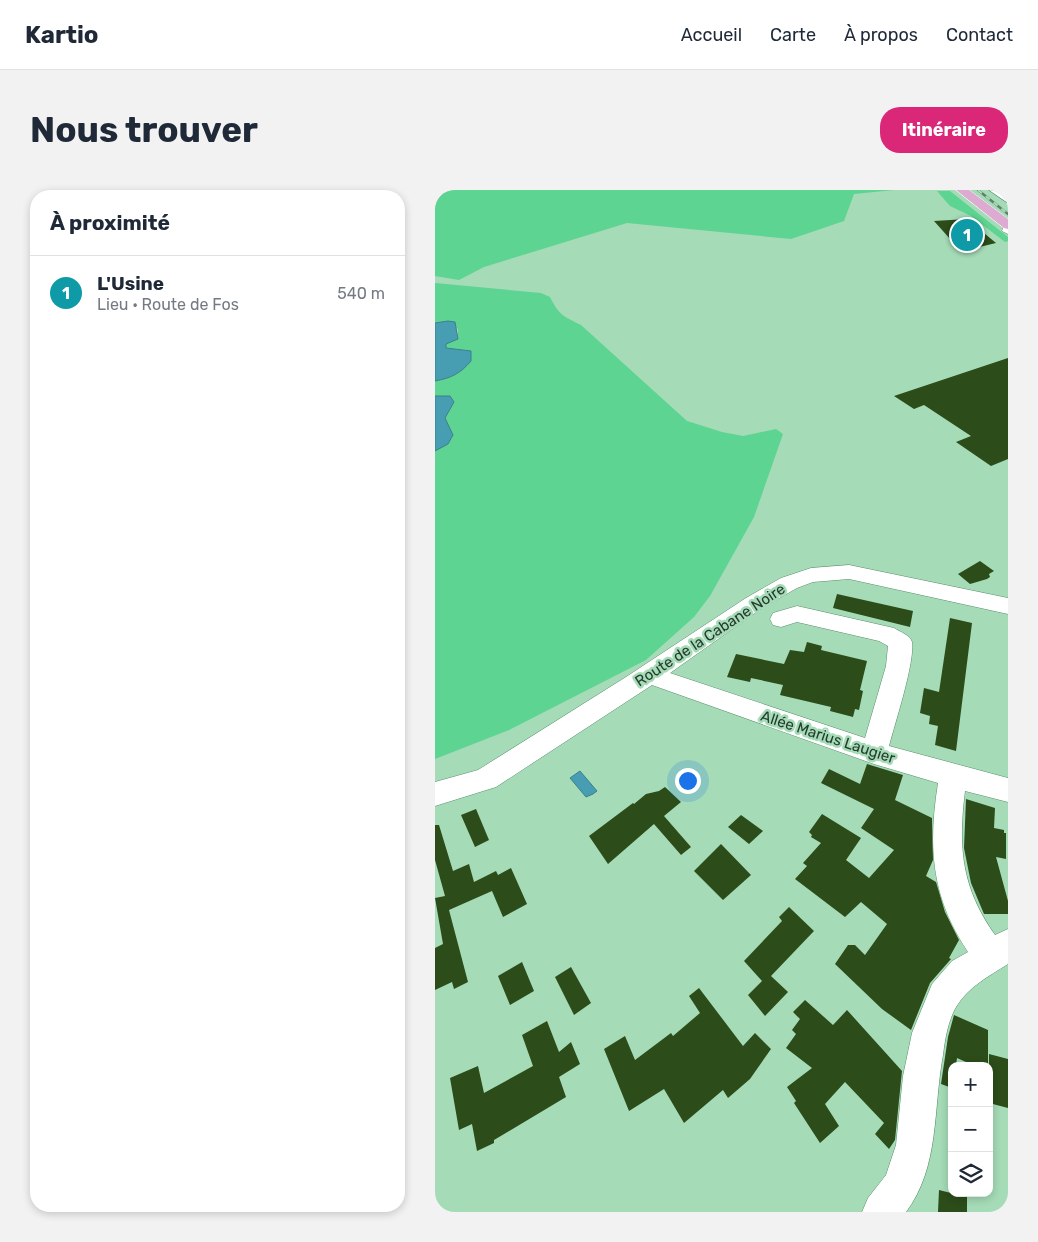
<!DOCTYPE html>
<html lang="fr">
<head>
<meta charset="utf-8">
<style>
  body { margin:0; font-family:Rubik,sans-serif; background:#f2f2f3; color:#1f2937 }
  .controls { position:absolute; right:15px; bottom:15px; display:grid; overflow:hidden; border-radius:10px; box-shadow:0 2px 8px #0003 }
  .controls button { width:45px; height:45px; display:grid; place-items:center; padding:0; border:0; border-bottom:1px solid #e0e1e3; background:#fff; color:#1f2937; font:25px sans-serif }
  .you { position:absolute; left:252px; top:590px; width:18px; height:18px; margin:-12px; border:4px solid #fff; border-radius:50%; background:#1a73e8; box-shadow:0 0 0 8px #1a73e833 }
  .badge { display:grid; place-items:center; width:32px; height:32px; border-radius:50%; background:#db2777; color:#fff; font-size:16px; font-weight:700 }
  .pin { position:absolute; translate:-50% -50%; border:2px solid #fff; box-shadow:0 1px 5px #0006 }
  .list { margin:0; padding:0; list-style:none }
  h2 { display:flex; justify-content:space-between; align-items:center; height:65px; margin:0; padding:0 20px; font-size:21px }
  h2 small { font-size:16px; font-weight:400; color:#747a83 }
  .list li { display:grid; grid-template-columns:32px 1fr auto; gap:15px; align-items:center; box-sizing:border-box; height:75px; padding:0 20px; border-top:1px solid #e0e1e3 }
  .list b { display:block; font-size:19px; white-space:nowrap }
  .list p { margin:0; font-size:16px; white-space:nowrap; color:#747a83 }
  .list em { font-size:16px; font-style:normal; color:#747a83 }
  .icon { flex:none; width:28px; height:28px; fill:none; stroke:currentColor; stroke-width:2; stroke-linecap:round; stroke-linejoin:round }
  .map { position:relative; flex:none; width:573px; height:1022px; overflow:hidden; border-radius:20px }
  header { display:flex; align-items:center; gap:30px; box-sizing:border-box; height:70px; padding:0 25px; background:#fff; border-bottom:1px solid #e0e1e3 }
  header strong { font-size:24px }
  nav { display:flex; gap:28px; margin-inline-start:auto; font-size:18px }
  .intro { display:flex; align-items:center; justify-content:space-between; box-sizing:border-box; height:120px; padding:0 30px }
  h1 { margin:0; font-size:35px }
  .button { padding:12px 22px; border-radius:20px; background:#db2777; color:#fff; font-size:18px; font-weight:700 }
  main { display:flex; gap:30px; padding:0 30px }
  aside { flex:1; background:#fff; border-radius:20px; box-shadow:0 2px 8px #0003 }
  .map>svg:first-child { display:block }
  .green { fill:#5dd491 }
  .water { fill:#479db2; stroke:#3d808a }
  .building { fill:#2c4c19 }
  .lines { fill:none; stroke-linecap:round; stroke-linejoin:round }
  .minor-casing { stroke:#5a8e6d; stroke-width:1 }
  .major-casing { stroke:#fff; stroke-width:1 }
  .minor { fill:#fff; fill-rule:evenodd }
  .major { fill:#ddaad1; fill-rule:evenodd }
  .rail-casing { stroke:#5e826a; stroke-width:2.5 }
  .rail { stroke:#a5dbb7; stroke-width:2; stroke-dasharray:5; stroke-linecap:butt }
  .labels { text-anchor:middle; dominant-baseline:central; stroke-width:5; stroke-linejoin:round; paint-order:stroke }
  .street-label { font-size:15px; fill:#253b2d; stroke:#a5dbb7 }
</style>
</head>
<body>
<header>
<strong>Kartio</strong>
<nav><a>Accueil</a><a>Carte</a><a>À propos</a><a>Contact</a></nav>
</header>
<div class="intro"><h1>Nous trouver</h1><a class="button">Itinéraire</a></div>
<main>
<aside>
<h2>À proximité<small></small></h2>
<ul class="list">
<li><span class="badge" style="background:#0f9aa8">1</span><div><b>L'Usine</b><p>Lieu · Route de Fos</p></div><em>540 m</em></li>
</ul>
</aside>
<div class="map">
<svg width="573" height="1022" viewBox="0 0 573 1022">
  <rect width="100%" height="100%" fill="#a5dbb7"/>
  <g class="green">
    <polygon points="0,0 459,0 419,4 409,31 356,49 192,33 49,77 24,90 0,86"/>
    <polygon points="502,1 515,1 573,47 573,51 570,52 536,26 515,16"/>
    <path d="M0 93 106 103 115 107C124 125 128 126 146 135L252 231 287 242 308 246 341 239 348 244 319 327 275 406 259 427 211 470 74 540 0 569V261L13 254 18 246 10 228 19 212 15 206H0V191C16 188 25 184 36 171V161L11 158V154L23 148V139L13 131 0 133Z"/>
  </g>
  <g class="water">
    <path d="M13 131 20 132 23 149 11 154V158L36 161V171C25 184 16 188 0 191V133Z"/>
    <polygon points="0,206 15,206 19,212 10,228 18,245 13,254 0,261"/>
    <polygon points="145,581 162,601 158,604 151,607 135,588"/>
  </g>
  <g class="building">
    <polygon points="532,29 561,53 536,59 516,50 499,31"/>
    <polygon points="573,168 573,269 556,276 521,252 536,246 489,215 479,219 459,206"/>
    <polygon points="545,371 559,381 554,384 555,387 552,389 535,394 523,384"/>
    <polygon points="402,404 478,421 475,437 398,418"/>
    <polygon points="515,428 537,433 521,561 500,555 503,536 494,534 495,526 485,523 489,498 504,502"/>
    <polygon points="372,452 387,456 386,460 432,471 425,500 428,501 424,520 420,519 418,527 395,521 396,517 345,505 348,495 316,488 315,492 292,487 301,464 349,474 355,460 369,462"/>
    <polygon points="432,574 468,585 460,610 497,628 498,670 491,686 501,692 510,722 524,750 514,768 516,769 495,793 476,840 447,819 400,774 413,755 420,755 430,765 452,734 426,712 410,727 360,689 372,676 368,673 386,653 376,647 377,645 374,642 387,624 426,648 411,670 434,688 459,660 426,638 439,619 386,593 394,579 425,594"/>
    <polygon points="230,597 246,612 229,626 256,657 246,665 219,634 173,674 154,646 198,613 199,614 211,604 224,601"/>
    <polygon points="531,609 560,618 559,638 569,640 569,643 571,643 571,669 561,667 573,711 573,724 549,724 536,693 529,658"/>
    <polygon points="41,619 54,650 40,657 26,625"/>
    <polygon points="306,625 328,641 314,654 293,637"/>
    <polygon points="0,635 4,635 18,681 34,674 39,692 61,681 63,685 76,678 92,714 68,727 57,701 14,720 33,792 19,799 17,792 0,800 0,758 8,754 0,708 10,706 0,670"/>
    <polygon points="286,654 316,685 288,710 259,681"/>
    <polygon points="354,717 379,741 336,786 353,802 330,826 313,805 327,791 309,771 347,731 344,727"/>
    <polygon points="87,772 99,801 75,815 63,786"/>
    <polygon points="136,777 156,813 139,825 120,787"/>
    <polygon points="264,798 308,856 320,843 336,859 315,889 293,908 288,900 249,933 229,899 194,921 169,859 190,846 200,870 236,843 238,846 265,823 254,806"/>
    <polygon points="370,810 398,835 412,820 467,881 460,950 454,959 440,944 449,933 410,892 390,914 404,936 385,953 359,913 361,911 352,897 377,878 351,858 361,844 357,840 365,829 358,822"/>
    <polygon points="519,825 553,840 553,876 540,876 522,868 521,876 517,876 517,898 506,894 513,847"/>
    <polygon points="112,831 124,862 136,852 145,874 124,887 131,907 59,950 59,953 42,961 37,934 24,940 15,888 43,876 49,903 98,876 87,845"/>
    <polygon points="554,864 573,869 573,918 554,913"/>
    <polygon points="504,1000 532,1007 532,1022 503,1022"/>
  </g>
  <g class="lines">
    <defs>
      <g id="minor">
        <polygon points="554,0 566,0 573,5 573,13"/>
        <polygon points="573,34 573,44 567,41 569,35"/>
        <path d="M414 375 573 408V424L414 389 378 392 362 398 327 418 235 483 430 548 451 476 453 456 444 451 362 432 346 437 338 435 335 429 338 423 362 416 459 438C465 442 475 445 477 452 480 472 460 533 454 556L573 588V612L530 601C523 657 526 697 560 745L573 739V774C554 786 533 797 521 817 513 831 510 849 508 865 498 918 505 977 471 1022H427L433 1008 451 985 461 955 468 886 477 843 497 794 517 771 533 762C496 706 493 657 503 593L439 574 217 495 61 597 0 616V592L43 580 191 487 311 408 346 388 376 378Z"/>
      </g>
      <polygon id="major" points="521,0 534,0 573,29 573,39 569,38"/>
    </defs>
    <use href="#minor" class="minor-casing"/>
    <use href="#major" class="major-casing"/>
    <use href="#minor" class="minor"/>
    <use href="#major" class="major"/>
    <defs>
      <polyline id="rail" points="543,0 573,24"/>
    </defs>
    <use href="#rail" class="rail-casing"/>
    <use href="#rail" class="rail"/>
  </g>
  <g class="labels">
    <g class="street-label">
      <text transform="translate(275 445) rotate(-33)">Route de la Cabane Noire</text>
      <text transform="translate(393 547) rotate(18)">Allée Marius Laugier</text>
    </g>
  </g>
</svg>
<div class="controls">
<button>+</button>
<button>−</button>
<button><svg class="icon" aria-label="layers" viewBox="0 0 24 24"><path d="M12 4l9 5-9 5-9-5zM3 14l9 5 9-5"/></svg></button>
</div>
<div class="you"></div>
<div class="pin badge" style="left:532px;top:45px;background:#0f9aa8">1</div>
</div>
</main>
</body>
</html>
